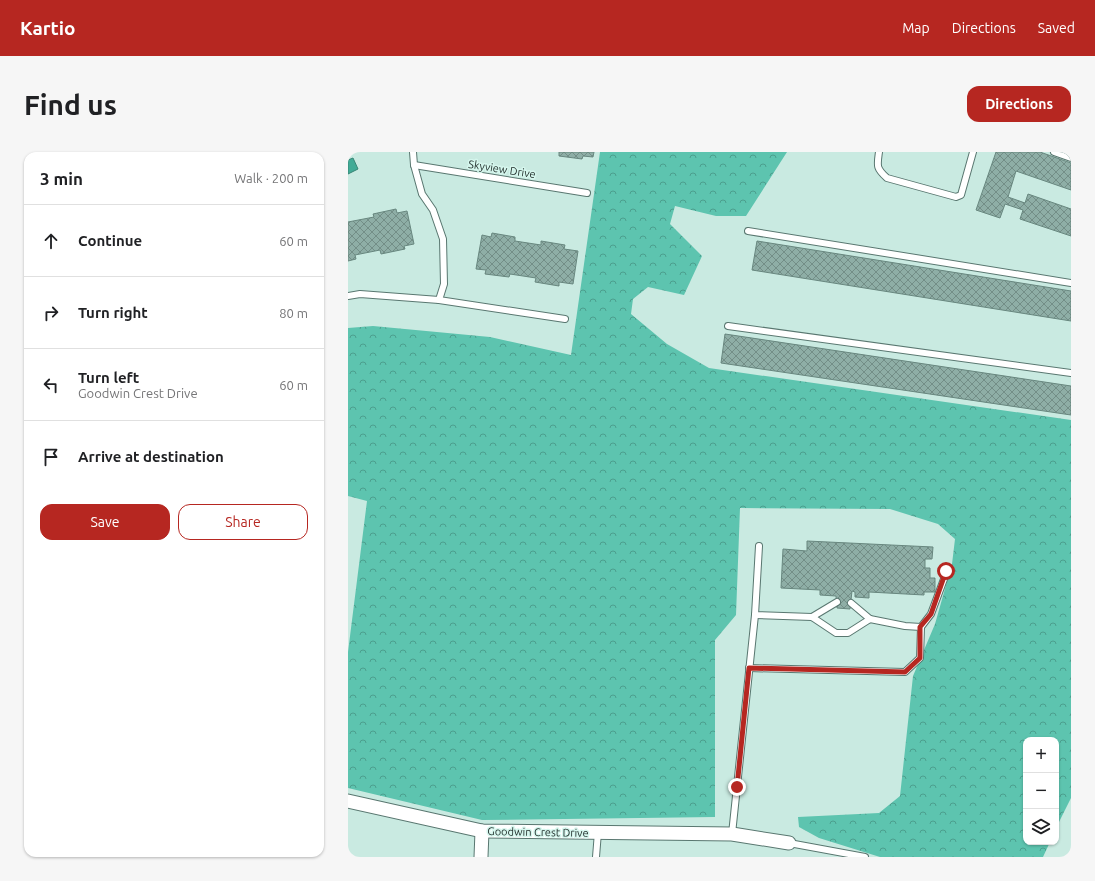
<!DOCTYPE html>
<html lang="en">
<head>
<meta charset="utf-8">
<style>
  body { margin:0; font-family:Ubuntu,sans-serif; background:#f6f6f6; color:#202124 }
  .controls { position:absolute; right:12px; bottom:12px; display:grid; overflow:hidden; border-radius:8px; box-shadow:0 1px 3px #0004 }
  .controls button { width:36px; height:36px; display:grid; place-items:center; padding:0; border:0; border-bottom:1px solid #e0e0e0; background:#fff; color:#202124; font:20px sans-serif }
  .stop { position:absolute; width:12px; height:12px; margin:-9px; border:3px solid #b62721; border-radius:50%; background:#fff }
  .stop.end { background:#b62721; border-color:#fff; box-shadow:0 1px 4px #0008 }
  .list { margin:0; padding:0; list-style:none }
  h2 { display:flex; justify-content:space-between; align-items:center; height:52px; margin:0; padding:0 16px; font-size:17px }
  h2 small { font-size:13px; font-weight:400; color:#757577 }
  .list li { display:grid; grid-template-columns:26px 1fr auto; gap:12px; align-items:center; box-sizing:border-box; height:72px; padding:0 16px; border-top:1px solid #e0e0e0 }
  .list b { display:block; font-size:15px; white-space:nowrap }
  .list p { margin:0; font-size:13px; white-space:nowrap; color:#757577 }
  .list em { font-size:13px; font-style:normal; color:#757577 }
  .actions { display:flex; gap:8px; padding:12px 16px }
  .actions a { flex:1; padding:9px 0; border:1px solid #b62721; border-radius:12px; text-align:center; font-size:14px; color:#b62721 }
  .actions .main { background:#b62721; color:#fff }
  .icon { flex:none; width:22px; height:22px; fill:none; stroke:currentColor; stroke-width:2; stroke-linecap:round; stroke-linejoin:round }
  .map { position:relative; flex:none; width:723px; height:705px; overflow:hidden; border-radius:12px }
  header { display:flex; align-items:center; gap:24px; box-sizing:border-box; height:56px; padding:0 20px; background:#b62721; color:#fff }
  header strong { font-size:19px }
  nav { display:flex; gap:22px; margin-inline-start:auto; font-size:14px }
  .intro { display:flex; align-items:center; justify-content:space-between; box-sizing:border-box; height:96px; padding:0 24px }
  h1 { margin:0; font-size:28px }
  .button { padding:10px 18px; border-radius:12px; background:#b62721; color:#fff; font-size:14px; font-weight:700 }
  main { display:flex; gap:24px; padding:0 24px }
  aside { flex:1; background:#fff; border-radius:12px; box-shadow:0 1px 3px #0004 }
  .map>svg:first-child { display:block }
  .forest { fill:url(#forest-crowns) }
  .water { fill:#41ab96; stroke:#378575 }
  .building { fill:url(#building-cross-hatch); stroke:#68877f }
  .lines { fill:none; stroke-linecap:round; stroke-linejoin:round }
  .service-casing { stroke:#597770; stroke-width:8 }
  .minor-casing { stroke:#597770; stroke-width:15 }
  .service { stroke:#fff; stroke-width:6 }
  .minor { stroke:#fff; stroke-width:13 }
  .route { stroke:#b62721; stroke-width:5 }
  .labels { text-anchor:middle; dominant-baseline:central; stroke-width:3; stroke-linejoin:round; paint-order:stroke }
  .street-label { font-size:11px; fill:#1f2c29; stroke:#d6f7ee }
</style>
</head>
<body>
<header>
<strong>Kartio</strong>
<nav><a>Map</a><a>Directions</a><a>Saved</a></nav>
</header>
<div class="intro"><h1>Find us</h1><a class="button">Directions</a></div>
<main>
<aside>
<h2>3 min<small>Walk · 200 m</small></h2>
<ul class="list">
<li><svg class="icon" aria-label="ahead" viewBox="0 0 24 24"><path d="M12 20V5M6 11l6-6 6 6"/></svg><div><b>Continue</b></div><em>60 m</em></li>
<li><svg class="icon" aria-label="right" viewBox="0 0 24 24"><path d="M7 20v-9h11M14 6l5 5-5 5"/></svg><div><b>Turn right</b></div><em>80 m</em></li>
<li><svg class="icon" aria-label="left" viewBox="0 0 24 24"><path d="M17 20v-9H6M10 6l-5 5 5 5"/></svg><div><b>Turn left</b><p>Goodwin Crest Drive</p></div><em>60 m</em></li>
<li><svg class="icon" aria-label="arrive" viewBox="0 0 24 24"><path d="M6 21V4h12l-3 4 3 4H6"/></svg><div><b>Arrive at destination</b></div></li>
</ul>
<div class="actions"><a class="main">Save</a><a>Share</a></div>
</aside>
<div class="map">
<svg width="723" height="705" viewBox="0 0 723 705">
  <defs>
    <pattern id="forest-crowns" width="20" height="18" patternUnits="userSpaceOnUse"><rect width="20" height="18" fill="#5dc4af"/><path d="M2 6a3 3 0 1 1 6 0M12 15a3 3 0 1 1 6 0" fill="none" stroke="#4c9f8e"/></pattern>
    <pattern id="building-cross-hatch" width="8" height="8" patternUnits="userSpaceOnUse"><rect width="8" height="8" fill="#8eaea6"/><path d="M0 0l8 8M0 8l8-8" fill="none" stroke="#738e87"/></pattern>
  </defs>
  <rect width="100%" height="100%" fill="#c9eae1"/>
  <polygon class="forest" points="252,0 439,0 398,64 368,64 327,54 322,72 354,104 336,143 300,135 285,147 283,162 319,192 361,216 723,268 723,646 708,676 708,588 678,588 678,690 702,690 695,705 532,705 471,686 451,675 450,665 531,661 552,644 565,524 587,472 604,412 607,387 590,372 542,357 392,356 388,463 367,488 367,665 134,668 0,636 0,500 19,349 0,344 0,176 25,174 142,185 223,203"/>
  <polygon class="water" points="5,6 10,17 0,22 0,8"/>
  <g class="building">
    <polygon points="211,0 246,0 245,5 235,4 234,7 211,4"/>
    <polygon points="648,0 692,0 723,11 723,38 668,19 660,45 677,51 680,42 723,57 723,84 672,67 675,58 657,52 652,66 628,58"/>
    <polygon points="48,57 49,61 59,59 66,92 56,94 57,97 33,102 32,98 7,103 8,107 0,109 0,70 26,65 25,62"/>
    <polygon points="144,81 167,85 167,89 193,93 193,89 217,93 216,97 230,99 225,132 211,130 211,134 187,130 188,126 162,122 161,125 137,122 138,118 128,117 134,83 143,85"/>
    <polygon points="409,89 723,139 723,169 404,118"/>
    <polygon points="377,182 723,234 723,263 373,211"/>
    <polygon points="459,389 585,395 584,407 577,407 577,416 582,416 582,426 587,426 587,440 576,440 576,443 521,440 521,446 507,445 507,440 504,439 502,457 489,456 488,444 472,443 472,438 433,436 435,397 459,399"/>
  </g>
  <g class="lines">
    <defs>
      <g id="service">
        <polyline points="65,0 66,13 74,42 85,58 95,87 96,132 91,148"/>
        <path d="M531 0C529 14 528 16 539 26L608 45 613 43 625 0"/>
        <polyline points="706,0 723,6"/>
        <polyline points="66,13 239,41"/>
        <polyline points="400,79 723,131"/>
        <polyline points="0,144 12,142 91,148 217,167"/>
        <polyline points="380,174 723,221"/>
        <polyline points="503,451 522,467"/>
        <polyline points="464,465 489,450"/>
        <polyline points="573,475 583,462 599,419"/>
        <polyline points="401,516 557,520 572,506 573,475 557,474 522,467 500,481 488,481 464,465 407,463 411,394"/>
        <polyline points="384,682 407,463"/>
        <polyline points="441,691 517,705"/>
        <polyline points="248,705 250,680"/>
      </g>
      <g id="minor">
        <polyline points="0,649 134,679 384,682 441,691"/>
        <polyline points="133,705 134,679"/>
      </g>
    </defs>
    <use href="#service" class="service-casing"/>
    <use href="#minor" class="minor-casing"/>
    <use href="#service" class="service"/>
    <use href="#minor" class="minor"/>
  </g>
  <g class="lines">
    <polyline class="route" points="389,635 401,516 557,520 572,506 572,475 583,462 598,419"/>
  </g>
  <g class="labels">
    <g class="street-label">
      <text transform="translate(154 17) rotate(9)">Skyview Drive</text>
      <text transform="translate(190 680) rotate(1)">Goodwin Crest Drive</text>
    </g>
  </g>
</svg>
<div class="controls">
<button>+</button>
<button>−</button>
<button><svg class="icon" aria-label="layers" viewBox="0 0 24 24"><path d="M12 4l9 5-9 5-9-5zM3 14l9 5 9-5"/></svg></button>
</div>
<div class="stop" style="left:598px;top:419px"></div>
<div class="stop end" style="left:389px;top:635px"></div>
</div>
</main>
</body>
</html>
